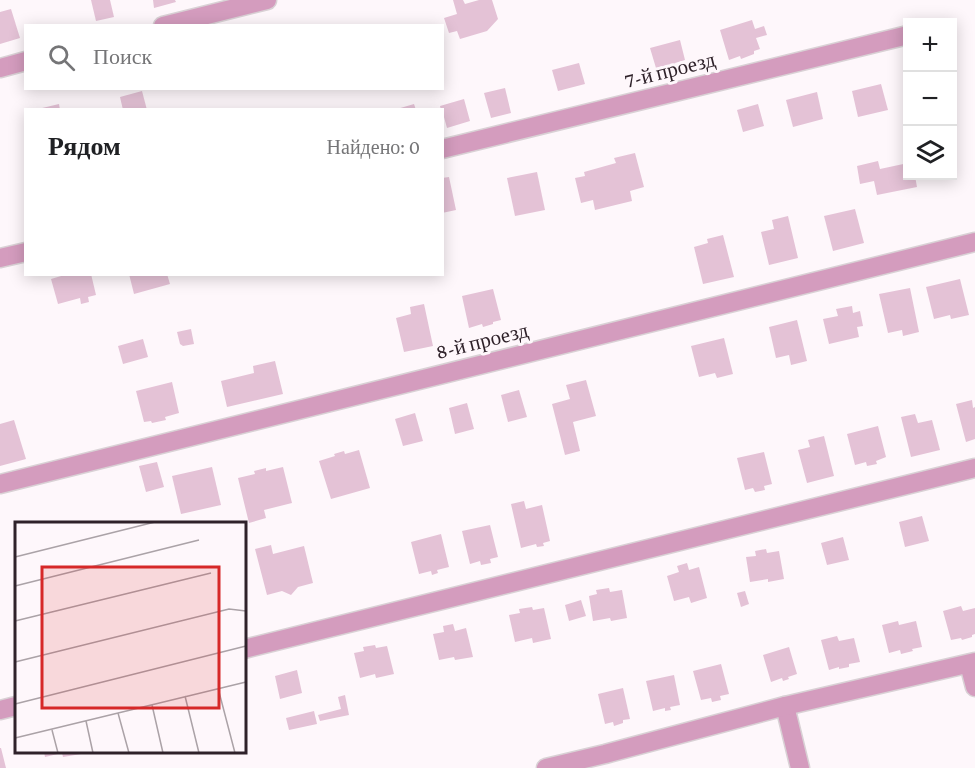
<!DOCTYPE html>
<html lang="ru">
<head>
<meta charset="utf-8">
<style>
  body { margin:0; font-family:"Crimson Pro",serif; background:#f6f6f6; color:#202124 }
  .controls { position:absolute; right:18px; top:18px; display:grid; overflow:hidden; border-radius:0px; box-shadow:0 3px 15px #0003 }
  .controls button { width:54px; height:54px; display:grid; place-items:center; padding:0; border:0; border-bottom:2px solid #e0e0e0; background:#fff; color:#202124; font:30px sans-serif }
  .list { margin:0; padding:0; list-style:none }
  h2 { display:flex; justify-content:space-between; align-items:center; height:78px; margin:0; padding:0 24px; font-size:26px }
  h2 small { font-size:20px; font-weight:400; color:#757577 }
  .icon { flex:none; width:33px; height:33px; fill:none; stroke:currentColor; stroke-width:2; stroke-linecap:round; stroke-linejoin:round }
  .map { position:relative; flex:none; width:975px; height:768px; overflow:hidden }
  .search { position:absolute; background:#fff; box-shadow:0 3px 15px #0003; left:24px; top:24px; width:420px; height:66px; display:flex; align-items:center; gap:15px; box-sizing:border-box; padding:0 21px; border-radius:0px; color:#757577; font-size:22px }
  .panel { position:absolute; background:#fff; box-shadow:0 3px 15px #0003; left:24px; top:108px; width:420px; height:168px; border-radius:0px }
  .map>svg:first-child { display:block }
  .building { fill:#e4c2d6 }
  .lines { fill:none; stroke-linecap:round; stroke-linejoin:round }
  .minor-casing { stroke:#d9d1d5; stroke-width:21 }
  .minor { stroke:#d49cbe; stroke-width:18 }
  .labels { text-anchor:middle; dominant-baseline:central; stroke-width:6; stroke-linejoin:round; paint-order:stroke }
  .street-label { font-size:21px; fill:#2f222a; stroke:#fef7fb }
  .inset-road { fill:none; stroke:#aba2a7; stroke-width:1.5 }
  .view { fill:#d62828; fill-opacity:0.15; stroke:#d62828; stroke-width:3 }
  .inset-edge { fill:none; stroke:#2f222a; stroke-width:3 }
</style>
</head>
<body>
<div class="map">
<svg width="975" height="768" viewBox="0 0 975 768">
  <rect width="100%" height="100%" fill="#fef7fb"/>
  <g class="building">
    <polygon points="91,0 110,0 114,17 96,21"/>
    <polygon points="153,0 175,0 176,2 154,8"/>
    <polygon points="453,0 463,0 465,4 479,0 492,0 498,19 487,31 460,39 457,31 449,33 444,18 457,14"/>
    <polygon points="11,9 20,38 0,44 0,12"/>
    <polygon points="752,20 755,29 764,26 767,35 756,38 760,49 754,51 754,54 741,59 740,56 729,60 720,30"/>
    <polygon points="680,40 685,60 675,63 676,67 663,70 662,66 656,68 650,48"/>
    <polygon points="579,63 585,84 558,91 552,70"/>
    <polygon points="881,84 888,110 858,117 852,91"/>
    <polygon points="505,88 511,113 491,118 484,93"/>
    <polygon points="142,91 147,110 123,110 120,97"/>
    <polygon points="817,92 823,119 793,127 786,100"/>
    <polygon points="464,99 470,121 447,128 442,110 441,110 440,106"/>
    <polygon points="59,104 60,110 38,110 38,109"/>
    <polygon points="414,104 416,110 397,110 397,109"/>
    <polygon points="758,104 764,126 743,132 737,110"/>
    <polygon points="635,153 644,187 630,191 632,201 595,210 593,200 581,203 575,178 585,176 584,172 616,163 614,158"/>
    <polygon points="878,161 880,169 908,163 908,176 915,176 917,187 877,195 874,181 860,184 857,166"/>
    <polygon points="537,172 545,210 515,216 507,178"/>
    <polygon points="449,177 456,210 442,213 442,178"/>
    <polygon points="855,209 864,243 833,251 824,216"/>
    <polygon points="788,216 798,258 769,265 761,232 774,229 772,220"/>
    <polygon points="723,235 734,277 703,284 694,247 708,243 707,239"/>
    <polygon points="68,274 91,274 96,295 88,297 89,302 81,304 80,298 58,304 51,279"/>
    <polygon points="129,274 167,274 170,284 134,294"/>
    <polygon points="960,279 969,315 951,319 950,315 934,319 926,287"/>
    <polygon points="910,288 919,332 903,336 902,330 888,333 879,294"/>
    <polygon points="493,289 501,320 493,322 493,324 483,327 482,324 469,328 462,296"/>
    <polygon points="424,304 433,346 404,352 396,318 411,314 410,307"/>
    <polygon points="852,306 853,313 860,311 863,326 857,327 859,337 829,344 823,319 838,316 836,309"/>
    <polygon points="797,320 807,361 791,365 789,355 776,358 769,327"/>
    <polygon points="191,329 194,344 183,346 180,344 177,332"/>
    <polygon points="724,338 733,374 717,378 715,373 699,377 691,346"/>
    <polygon points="143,339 148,357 123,364 118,346"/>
    <polygon points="275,361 283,394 227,407 221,381 254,373 253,366"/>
    <polygon points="586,380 596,416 573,422 580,451 565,455 552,404 570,399 566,385"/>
    <polygon points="172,382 179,413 165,417 166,420 152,423 151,421 144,422 136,391"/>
    <polygon points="519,390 527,417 508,422 501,395"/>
    <polygon points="972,400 973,408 975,407 975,439 966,442 956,404"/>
    <polygon points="467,403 474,429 455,434 449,408"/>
    <polygon points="415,413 423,441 403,446 395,419"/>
    <polygon points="915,414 918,423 932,420 940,450 911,457 901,417"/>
    <polygon points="14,420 26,459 0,466 0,424"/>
    <polygon points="878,426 886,457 876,461 877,464 867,466 866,462 855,465 847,434"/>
    <polygon points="824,436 834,476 807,483 798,450 810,447 808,440"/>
    <polygon points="359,450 370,488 331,499 319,461 335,456 334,454 344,451 345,454"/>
    <polygon points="764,452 772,484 764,486 765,490 755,492 753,488 745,490 737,458"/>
    <polygon points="157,462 164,487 146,492 139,466"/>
    <polygon points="212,467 221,505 181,514 172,476"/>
    <polygon points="283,467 292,503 264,510 266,518 249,523 238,478 255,474 254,471 266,468 266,471"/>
    <polygon points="524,501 526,509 542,505 550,541 543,543 544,546 537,547 536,544 521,548 511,504"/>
    <polygon points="922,516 929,541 905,547 899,522"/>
    <polygon points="490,525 498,557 490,559 491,563 481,565 480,561 470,564 462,531"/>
    <polygon points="441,534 449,567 437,570 438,573 432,575 431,571 419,574 411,542"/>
    <polygon points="843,537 849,560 827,565 821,543"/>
    <polygon points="271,545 273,554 304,546 313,583 298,587 291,595 282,591 267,595 255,549"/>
    <polygon points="766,549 767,553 779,551 784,579 768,582 768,579 750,582 746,557 756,556 755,551"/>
    <polygon points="687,563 689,570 699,567 707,598 691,603 689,597 674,601 667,576 679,572 677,566"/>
    <polygon points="609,588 610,592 622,590 627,618 611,621 610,618 593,621 589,596 597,594 596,590"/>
    <polygon points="745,591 749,604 741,607 737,593"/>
    <polygon points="581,600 586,616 569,621 565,605"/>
    <polygon points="961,606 963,611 975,608 975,634 972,635 972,637 962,640 961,638 951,640 943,611"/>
    <polygon points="532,607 533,610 544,608 551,639 533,643 532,638 515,642 509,615 520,613 519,609"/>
    <polygon points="898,621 899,625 916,621 922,647 912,649 913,651 901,654 900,650 889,653 882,625"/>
    <polygon points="453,624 455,631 466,628 473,657 455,660 454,657 439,660 433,634 444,632 443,626"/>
    <polygon points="837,636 839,641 854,638 860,662 849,664 849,667 839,669 839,667 829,670 821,640"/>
    <polygon points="375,645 376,648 387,646 394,674 376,678 375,674 360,678 354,653 364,651 363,647"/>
    <polygon points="789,647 797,674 788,677 789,679 783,681 782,678 771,682 763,655"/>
    <polygon points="721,664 729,694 720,696 721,700 712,702 711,698 701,700 693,671"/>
    <polygon points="297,670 302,693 280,699 275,676"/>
    <polygon points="674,675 680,705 670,707 671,710 665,711 665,708 653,711 646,681"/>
    <polygon points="623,688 630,719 623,720 623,723 614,726 613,722 605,724 598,694"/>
    <polygon points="345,695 349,715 320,721 318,715 341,709 338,697"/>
    <polygon points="314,711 317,724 289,730 286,718"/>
    <polygon points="0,748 1,748 6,768 0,768"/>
    <polygon points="44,752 80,752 81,754 63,757 62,753 45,757"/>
  </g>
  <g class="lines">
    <defs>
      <g id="minor">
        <polyline points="163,26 267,0"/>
        <polyline points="0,68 26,61"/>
        <polyline points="442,149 908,35"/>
        <polyline points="0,258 26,252"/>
        <polyline points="0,484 975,242"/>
        <polyline points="244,649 975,468"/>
        <polyline points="969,664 975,687"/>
        <polyline points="785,706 800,768"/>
        <polyline points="0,710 16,706"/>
        <polyline points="546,768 605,754 785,706 975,662"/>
      </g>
    </defs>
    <use href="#minor" class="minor-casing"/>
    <use href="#minor" class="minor"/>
  </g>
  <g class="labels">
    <g class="street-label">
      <text transform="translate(670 70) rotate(-14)">7-й проезд</text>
      <text transform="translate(482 341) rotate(-14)">8-й проезд</text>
    </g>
  </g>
  <g transform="translate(15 522)">
    <rect width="231" height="231" fill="#fef7fb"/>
    <path class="inset-road" d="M0 35 140 0M0 64 184 18M0 99 196 51M0 140 214 87 231 89M203 166 220 231M170 174 184 231M0 182 231 124M137 183 148 231M103 191 114 231M71 199 78 231M37 208 43 231M0 216 231 160"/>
    <path class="view" d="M27 45H204V186H27Z"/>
    <rect width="231" height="231" class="inset-edge"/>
  </g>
</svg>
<div class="controls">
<button>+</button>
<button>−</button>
<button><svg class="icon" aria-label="layers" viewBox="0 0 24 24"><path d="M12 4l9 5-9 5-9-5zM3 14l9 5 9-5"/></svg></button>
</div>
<div class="search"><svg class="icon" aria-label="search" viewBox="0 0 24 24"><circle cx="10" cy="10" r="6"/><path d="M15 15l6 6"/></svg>Поиск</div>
<section class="panel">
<h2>Рядом<small>Найдено: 0</small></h2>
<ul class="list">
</ul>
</section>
</div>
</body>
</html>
